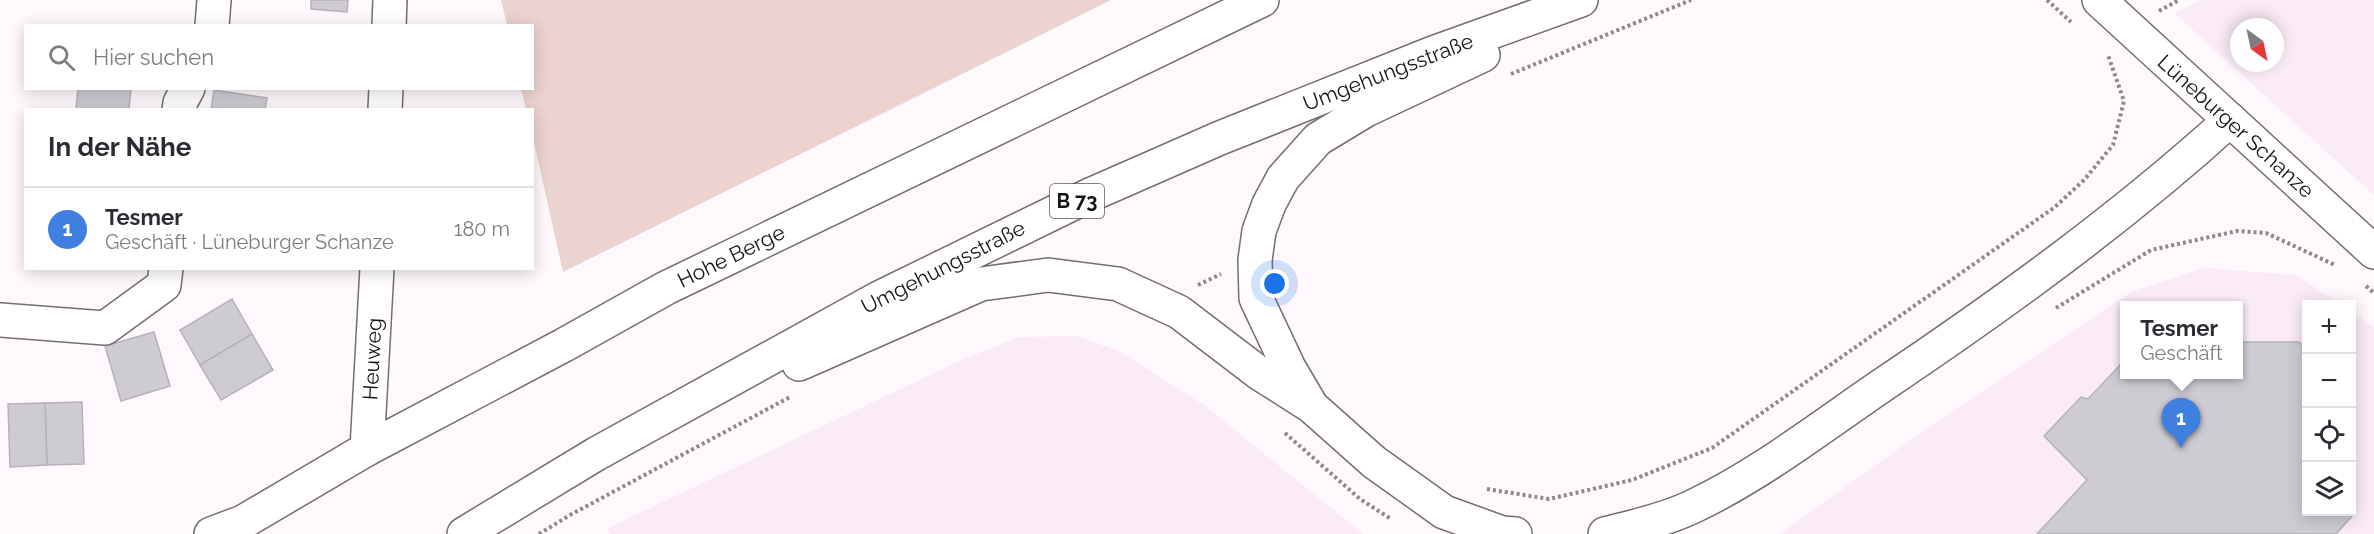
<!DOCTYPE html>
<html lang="de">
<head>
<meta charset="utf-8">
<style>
  body { margin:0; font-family:Raleway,sans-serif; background:#f2f2f3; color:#2b2b33 }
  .controls { position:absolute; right:18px; bottom:18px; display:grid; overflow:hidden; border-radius:0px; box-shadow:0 3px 15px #0003 }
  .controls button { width:54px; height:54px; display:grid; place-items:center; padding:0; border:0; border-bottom:2px solid #e1e1e2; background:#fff; color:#2b2b33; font:30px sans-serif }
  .compass { position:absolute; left:2230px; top:18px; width:54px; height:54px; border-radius:50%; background:#fff; box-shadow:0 3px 15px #0003; rotate:147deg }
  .you { position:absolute; left:1275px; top:284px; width:21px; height:21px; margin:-15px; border:4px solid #fff; border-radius:50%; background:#1a73e8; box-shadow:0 0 0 9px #1a73e833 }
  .badge { display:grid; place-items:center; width:39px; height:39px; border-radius:50%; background:#448c8e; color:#fff; font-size:20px; font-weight:700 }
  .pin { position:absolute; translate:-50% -50px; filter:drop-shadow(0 2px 3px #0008) }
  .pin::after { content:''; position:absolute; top:32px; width:21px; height:18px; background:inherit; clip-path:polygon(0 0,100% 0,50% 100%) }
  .popup { position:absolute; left:2120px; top:301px; width:123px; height:78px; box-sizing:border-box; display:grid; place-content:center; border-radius:0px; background:#fff; filter:drop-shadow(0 2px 4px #0005); font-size:20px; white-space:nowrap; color:#7c7c81 }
  .popup b { font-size:22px; color:#2b2b33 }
  .popup::after { content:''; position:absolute; left:50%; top:100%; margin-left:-12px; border:12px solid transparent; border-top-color:#fff }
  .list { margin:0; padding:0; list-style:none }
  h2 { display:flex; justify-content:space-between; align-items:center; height:78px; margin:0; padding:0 24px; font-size:26px }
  h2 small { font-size:20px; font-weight:400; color:#7c7c81 }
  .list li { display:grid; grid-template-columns:39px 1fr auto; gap:18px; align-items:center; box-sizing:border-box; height:84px; padding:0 24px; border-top:2px solid #e1e1e2 }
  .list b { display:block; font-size:22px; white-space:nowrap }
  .list p { margin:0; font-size:20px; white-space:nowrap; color:#7c7c81 }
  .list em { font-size:20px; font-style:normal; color:#7c7c81 }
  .icon { flex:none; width:33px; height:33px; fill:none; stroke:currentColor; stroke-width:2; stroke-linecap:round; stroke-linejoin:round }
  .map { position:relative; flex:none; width:2374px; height:534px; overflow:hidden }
  .search { position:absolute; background:#fff; box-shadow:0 3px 15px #0003; left:24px; top:24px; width:510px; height:66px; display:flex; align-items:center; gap:15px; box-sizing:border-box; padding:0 21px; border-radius:0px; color:#7c7c81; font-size:22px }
  .panel { position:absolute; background:#fff; box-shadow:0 3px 15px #0003; left:24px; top:108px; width:510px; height:162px; border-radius:0px }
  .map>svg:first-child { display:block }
  .built { fill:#faebf7; fill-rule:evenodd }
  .green { fill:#ebd3cf }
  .building { fill:#cecbd3; stroke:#b5b2ba; stroke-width:1.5 }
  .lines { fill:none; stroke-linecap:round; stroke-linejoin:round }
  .minor-casing { stroke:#746d73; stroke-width:36 }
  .tertiary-casing { stroke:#746d73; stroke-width:36 }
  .secondary-casing { stroke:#746d73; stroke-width:36 }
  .primary-casing { stroke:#746d73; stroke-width:36 }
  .path { stroke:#8d888c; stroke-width:4; stroke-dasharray:3 3; stroke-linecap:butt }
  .minor { stroke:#fff; stroke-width:33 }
  .tertiary { stroke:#fff; stroke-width:33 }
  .secondary { stroke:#fff; stroke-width:33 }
  .primary { stroke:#fff; stroke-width:33 }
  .labels { text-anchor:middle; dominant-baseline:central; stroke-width:6; stroke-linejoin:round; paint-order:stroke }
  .shield { fill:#fff; stroke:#5b5a5b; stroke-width:1.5 }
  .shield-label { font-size:20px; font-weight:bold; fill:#151315 }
  .street-label { font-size:21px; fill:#151315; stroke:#fff }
</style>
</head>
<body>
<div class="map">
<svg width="2374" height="534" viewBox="0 0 2374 534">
  <rect width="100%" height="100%" fill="#fff8fd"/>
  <g class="built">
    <path d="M2201 0H2374V195L2174 13ZM2239 27H2275V63H2239Z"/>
    <path d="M2205 268 2296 275 2340 304H2306V512H2352V312L2374 327V534H1780L1926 429 2133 291ZM2124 306H2238V374H2124Z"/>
    <polygon points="1075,336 1119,351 1204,405 1363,534 610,534 608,528 966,358 1020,337"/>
  </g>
  <polygon class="green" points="501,0 1111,0 563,272 533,138 532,110 526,109 521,89 532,88 532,26 507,25"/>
  <g class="building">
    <polygon points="311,0 348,0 347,12 311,9"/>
    <polygon points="78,88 131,88 129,110 76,110"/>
    <polygon points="214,90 267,98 265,110 211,110"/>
    <polygon points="232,299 252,334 200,365 180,330"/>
    <polygon points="154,332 170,386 121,401 105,346"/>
    <polygon points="252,334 273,370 221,400 200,365"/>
    <polygon points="2238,342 2299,342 2306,349 2306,512 2352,512 2352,460 2353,515 2336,534 2037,534 2087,480 2044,436 2081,397 2088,399 2124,361 2124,374 2238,374"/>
    <polygon points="82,402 84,464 47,465 45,403"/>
    <polygon points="45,403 47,465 10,467 8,404"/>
  </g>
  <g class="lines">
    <defs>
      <g id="minor">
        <polyline points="212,26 214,0"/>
        <polyline points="389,26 390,0"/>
        <polyline points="179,110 180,103 188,88"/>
        <polyline points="385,110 386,88"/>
        <polyline points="0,320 105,328 164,285 166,268"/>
        <polyline points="367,449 377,268"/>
        <polyline points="211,534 243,522 367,449 564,345 666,288 1262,0"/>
      </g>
      <polyline id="tertiary" points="2230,120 2374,252"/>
      <polyline id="secondary" points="2099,0 2230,120"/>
      <g id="primary">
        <polyline points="799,364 981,284 1048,275 1118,284 1179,312 1259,373 1311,406 1374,462 1444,512 1502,533 1515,534"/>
        <polyline points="1309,402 1289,368 1256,298 1255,260 1259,231 1269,204 1283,178 1318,139 1366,110 1483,55"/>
        <polyline points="464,534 596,454 879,298 1090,195 1220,138 1433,53 1581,0"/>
        <path d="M1605 534C1636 526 1668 519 1696 505 1764 472 1825 424 1887 382 2006 302 2123 217 2230 120"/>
      </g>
    </defs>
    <use href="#minor" class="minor-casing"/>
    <use href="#tertiary" class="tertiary-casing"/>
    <use href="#secondary" class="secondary-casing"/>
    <use href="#primary" class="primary-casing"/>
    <g class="path">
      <polyline points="2047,0 2071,22"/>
      <polyline points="2159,11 2179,0"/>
      <polyline points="1511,74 1691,0"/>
      <polyline points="1198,285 1221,274"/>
      <polyline points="2366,286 2374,293"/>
      <polyline points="2056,308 2151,250 2237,231 2266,233 2335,265"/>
      <polyline points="1285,433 1360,499 1391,519"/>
      <polyline points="1487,489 1549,499 1632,480 1712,448 2055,207 2084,180 2113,145 2124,101 2108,55"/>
      <polyline points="539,534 570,515 790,397"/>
    </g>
    <use href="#minor" class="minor"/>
    <use href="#tertiary" class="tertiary"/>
    <use href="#secondary" class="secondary"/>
    <use href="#primary" class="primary"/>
  </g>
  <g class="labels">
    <rect class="shield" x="1050" y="184" width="54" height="34" rx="4.5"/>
    <g class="shield-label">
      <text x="1077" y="201">B 73</text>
    </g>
    <g class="street-label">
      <text transform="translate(1388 72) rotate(-21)">Umgehungsstraße</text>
      <text transform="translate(2236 126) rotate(42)">Lüneburger Schanze</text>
      <text transform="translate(731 256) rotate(-26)">Hohe Berge</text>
      <text transform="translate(943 267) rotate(-27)">Umgehungsstraße</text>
      <text transform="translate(372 359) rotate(-87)">Heuweg</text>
    </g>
  </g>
</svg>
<div class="controls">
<button>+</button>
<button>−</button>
<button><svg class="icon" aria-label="locate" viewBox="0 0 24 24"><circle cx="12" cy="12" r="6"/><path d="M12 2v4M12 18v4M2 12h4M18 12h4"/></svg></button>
<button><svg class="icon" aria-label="layers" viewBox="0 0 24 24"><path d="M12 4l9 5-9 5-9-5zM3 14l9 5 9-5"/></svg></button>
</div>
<svg class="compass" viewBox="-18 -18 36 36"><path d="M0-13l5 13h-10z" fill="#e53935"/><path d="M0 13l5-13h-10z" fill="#7c7c81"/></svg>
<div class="you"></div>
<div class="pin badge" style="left:2181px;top:448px;background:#3f7fe0">1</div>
<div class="popup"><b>Tesmer</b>Geschäft</div>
<div class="search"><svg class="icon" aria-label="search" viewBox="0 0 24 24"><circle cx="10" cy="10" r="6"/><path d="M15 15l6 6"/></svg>Hier suchen</div>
<section class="panel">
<h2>In der Nähe<small></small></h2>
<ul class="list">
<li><span class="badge" style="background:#3f7fe0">1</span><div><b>Tesmer</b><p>Geschäft · Lüneburger Schanze</p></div><em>180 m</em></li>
</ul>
</section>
</div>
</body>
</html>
